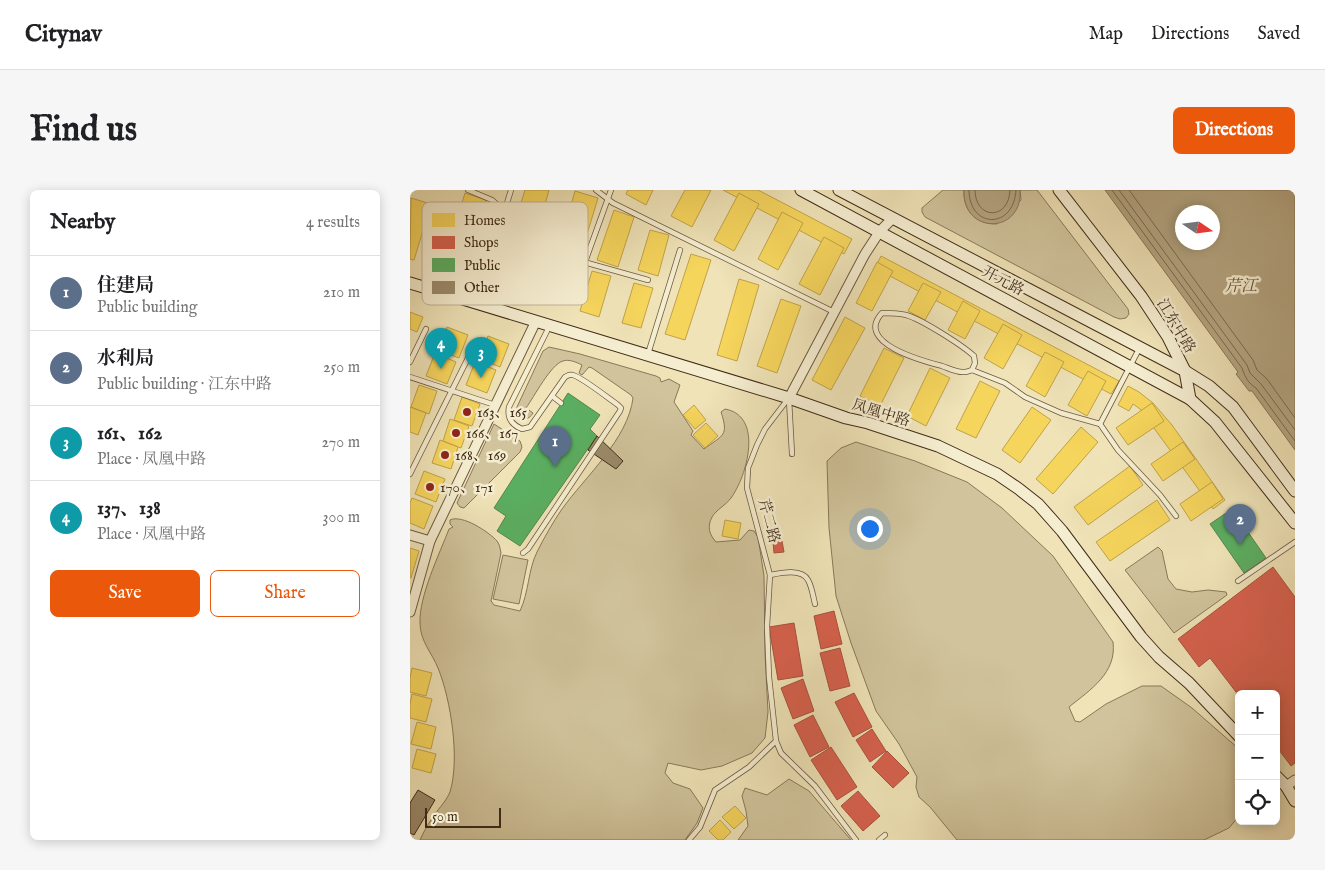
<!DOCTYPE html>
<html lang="en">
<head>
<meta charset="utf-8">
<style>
  body { margin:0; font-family:"IM FELL English","Noto Serif SC",serif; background:#f6f6f6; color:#202124 }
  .controls { position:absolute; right:15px; bottom:15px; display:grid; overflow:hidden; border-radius:8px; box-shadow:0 2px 12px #0003 }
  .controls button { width:45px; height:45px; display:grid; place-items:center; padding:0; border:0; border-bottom:1px solid #e0e0e0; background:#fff; color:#202124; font:25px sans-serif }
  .compass { position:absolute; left:765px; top:15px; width:45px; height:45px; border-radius:50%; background:#fff; box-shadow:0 2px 12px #0003; rotate:103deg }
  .scale { position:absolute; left:15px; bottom:12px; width:76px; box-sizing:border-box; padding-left:5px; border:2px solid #412c18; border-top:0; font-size:14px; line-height:18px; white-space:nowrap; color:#412c18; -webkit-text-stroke:4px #f5edd0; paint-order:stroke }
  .you { position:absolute; left:459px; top:338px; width:18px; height:18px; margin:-12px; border:4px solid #fff; border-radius:50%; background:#1a73e8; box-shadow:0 0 0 8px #1a73e833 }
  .badge { display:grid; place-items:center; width:32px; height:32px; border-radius:50%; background:#ea580c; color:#fff; font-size:16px; font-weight:700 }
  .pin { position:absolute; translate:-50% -41px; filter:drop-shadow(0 1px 2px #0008) }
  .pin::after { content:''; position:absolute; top:26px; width:18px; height:15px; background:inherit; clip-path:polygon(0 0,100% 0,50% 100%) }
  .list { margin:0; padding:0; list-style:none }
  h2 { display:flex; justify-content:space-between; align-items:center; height:65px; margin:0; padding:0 20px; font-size:21px }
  h2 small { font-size:16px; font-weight:400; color:#757577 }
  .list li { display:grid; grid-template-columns:32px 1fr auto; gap:15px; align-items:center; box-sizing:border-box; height:75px; padding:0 20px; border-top:1px solid #e0e0e0 }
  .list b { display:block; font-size:19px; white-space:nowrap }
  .list p { margin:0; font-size:16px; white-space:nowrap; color:#757577 }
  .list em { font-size:16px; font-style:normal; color:#757577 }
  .actions { display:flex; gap:10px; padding:15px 20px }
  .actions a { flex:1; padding:11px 0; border:1px solid #ea580c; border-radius:8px; text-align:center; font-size:18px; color:#ea580c }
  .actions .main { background:#ea580c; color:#fff }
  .icon { flex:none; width:28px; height:28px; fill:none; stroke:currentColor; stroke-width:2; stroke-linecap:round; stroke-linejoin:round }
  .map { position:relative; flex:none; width:885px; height:650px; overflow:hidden; border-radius:8px }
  header { display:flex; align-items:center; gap:30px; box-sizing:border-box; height:70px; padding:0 25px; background:#fff; border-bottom:1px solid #e0e0e0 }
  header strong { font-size:24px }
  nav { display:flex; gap:28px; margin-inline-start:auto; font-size:18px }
  .intro { display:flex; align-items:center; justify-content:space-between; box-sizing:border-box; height:120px; padding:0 30px }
  h1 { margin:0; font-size:35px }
  .button { padding:12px 22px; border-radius:8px; background:#ea580c; color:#fff; font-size:18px; font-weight:700 }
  main { display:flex; gap:30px; padding:0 30px }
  aside { flex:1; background:#fff; border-radius:8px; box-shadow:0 2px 12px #0003 }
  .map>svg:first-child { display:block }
  .green { fill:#d1c49c; stroke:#89785a }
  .water { fill:#b4a581; stroke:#867557; fill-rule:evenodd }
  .homes { fill:#f6d55c; stroke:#c0a248 }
  .shops { fill:#d6604d; stroke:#a9503d }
  .public { fill:#5aae61; stroke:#52874b }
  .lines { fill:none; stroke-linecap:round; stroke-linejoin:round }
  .shore { stroke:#7a684c; stroke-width:1 }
  .building { fill:#9b8b6b; stroke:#412c18 }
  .lane-casing { stroke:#6c5a40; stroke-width:6 }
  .street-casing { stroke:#6c5a40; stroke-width:11 }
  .secondary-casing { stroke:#412c18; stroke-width:13 }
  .lane { stroke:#f5edd0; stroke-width:4.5 }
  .street { stroke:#f5edd0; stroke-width:9 }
  .secondary { stroke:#f5edd0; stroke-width:11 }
  .poi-dot { fill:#8f2418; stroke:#f5edd0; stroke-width:2 }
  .labels { text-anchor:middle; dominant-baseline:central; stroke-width:5; stroke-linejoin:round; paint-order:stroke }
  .street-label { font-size:15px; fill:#412c18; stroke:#f5edd0 }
  .poi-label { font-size:15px; fill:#412c18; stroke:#f5edd0; text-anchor:start }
  .water-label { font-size:16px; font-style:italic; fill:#645038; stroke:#f5edd0 }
  .key { fill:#f5edd0; stroke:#bfb399; stroke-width:1 }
  .key-label { font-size:14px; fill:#412c18 }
</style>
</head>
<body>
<header>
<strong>Citynav</strong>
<nav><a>Map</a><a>Directions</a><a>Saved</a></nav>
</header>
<div class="intro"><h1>Find us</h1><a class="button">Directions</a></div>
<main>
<aside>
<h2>Nearby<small>4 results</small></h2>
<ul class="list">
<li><span class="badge" style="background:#5c6f8a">1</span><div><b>住建局</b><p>Public building</p></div><em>210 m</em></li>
<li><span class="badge" style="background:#5c6f8a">2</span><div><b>水利局</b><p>Public building · 江东中路</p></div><em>250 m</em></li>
<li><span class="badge" style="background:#0f9aa8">3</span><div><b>161、162</b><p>Place · 凤凰中路</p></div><em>270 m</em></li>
<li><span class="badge" style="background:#0f9aa8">4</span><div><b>137、138</b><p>Place · 凤凰中路</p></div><em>300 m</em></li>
</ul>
<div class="actions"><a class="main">Save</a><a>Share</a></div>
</aside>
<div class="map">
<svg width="885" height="650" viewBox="0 0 885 650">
  <rect width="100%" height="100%" fill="#efe3b7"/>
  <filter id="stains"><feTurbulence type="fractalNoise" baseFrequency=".004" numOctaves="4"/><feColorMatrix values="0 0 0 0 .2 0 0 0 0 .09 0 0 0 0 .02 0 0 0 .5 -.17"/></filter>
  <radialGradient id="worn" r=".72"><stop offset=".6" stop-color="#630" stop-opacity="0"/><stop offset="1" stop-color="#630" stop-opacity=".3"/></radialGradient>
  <g class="green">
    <path d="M533 0H554C553 21 566 34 587 34L611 10 610 0H627L718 119 719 124 716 128 710 129 704 127 515 27 512 22V18Z"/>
    <path d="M139 157 170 164 246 186 250 188 251 192 259 189 270 195 264 212 283 241 281 245 294 259C313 245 319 246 311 222L315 219C354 226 337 286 321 308 316 315 306 320 302 327 297 337 299 344 306 352L330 350 339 340 344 341 348 347 354 386 355 463 358 522 355 548 342 563 312 576 291 580 258 573 255 583 263 593 280 599 293 618 287 633 275 650H10C13 643 17 636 21 630 26 621 36 612 40 602 50 569 41 510 28 478 22 463 10 451 10 433 9 406 29 365 39 339L43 337 40 334V330C52 324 79 342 87 351 90 355 90 359 91 363L81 411 84 415 110 421C119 402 118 380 127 362 134 348 143 332 152 319 175 287 218 249 223 208L221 205 182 178 179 177 172 185 169 183 172 175C166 172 159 169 153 171 141 174 124 207 116 218L123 223C119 230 113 230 108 225L107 217 133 161Z"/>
    <polygon points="84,234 110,251 112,257 110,262 54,318 50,317 47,313"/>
    <path d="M446 252 505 271 557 292 592 318 643 366 703 452C707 483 680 500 659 517L665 531 670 532 696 514 732 496H751L782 518 829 559V626L819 638 794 650H547L520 617 509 607 506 597 507 587 489 554 466 521 441 453 426 406 419 338 417 271 431 258Z"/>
    <polygon points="748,357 752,361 758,389 766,399 782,402 798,400 816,402 817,405 764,443 715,380"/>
    <polygon points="93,365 118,370 109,414 83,409"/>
    <polygon points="379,589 399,601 441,650 328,650 338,636 336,621 332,606 335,598 357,605"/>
  </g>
  <g class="water">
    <path d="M554 0H610C613 45 552 45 554 0Z"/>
    <path d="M695 0H885V260L842 201H839L826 184 828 182ZM772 22H802V52H772Z"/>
  </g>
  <g class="homes">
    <polygon points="115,0 139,0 129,36 106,29"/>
    <polygon points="218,0 243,0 236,15 216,4"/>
    <polygon points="275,0 301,0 282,37 261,26"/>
    <polygon points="313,0 348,0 442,49 434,64"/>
    <polygon points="165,1 188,8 171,64 149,58"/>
    <polygon points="55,3 76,10 54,83 32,77"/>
    <polygon points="329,3 349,14 324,61 304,50"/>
    <polygon points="1,8 21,14 4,70 0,69"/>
    <polygon points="204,20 224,27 208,77 187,70"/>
    <polygon points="372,22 393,33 368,80 348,69"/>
    <polygon points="240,40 259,45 248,86 228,80"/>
    <polygon points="414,47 434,58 410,105 389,94"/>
    <polygon points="281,64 301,70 275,150 255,144"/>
    <polygon points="471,66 709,191 703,201 701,204 465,78"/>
    <polygon points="467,72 483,81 462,121 446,113"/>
    <polygon points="182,81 201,86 189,127 170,121"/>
    <polygon points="329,89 349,95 327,171 307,165"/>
    <polygon points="224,93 243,98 231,138 212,133"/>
    <polygon points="513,93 531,102 515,130 498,121"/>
    <polygon points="371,109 391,116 367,183 347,176"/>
    <polygon points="553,111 570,121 555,149 538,140"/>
    <polygon points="0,122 13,127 7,142 0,139"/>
    <polygon points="435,127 455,138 421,200 402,190"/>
    <polygon points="593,134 612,145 593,179 574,168"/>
    <polygon points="37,137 58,145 49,168 28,160"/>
    <polygon points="78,146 99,154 90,177 69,168"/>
    <polygon points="474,158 494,168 470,216 450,206"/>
    <polygon points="635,162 654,172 635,207 616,196"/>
    <polygon points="25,163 46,172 37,194 16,186"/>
    <polygon points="65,172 86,180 77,203 56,195"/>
    <polygon points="520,178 540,188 516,236 497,226"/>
    <polygon points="678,181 696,191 677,226 658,215"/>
    <polygon points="570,191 590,201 566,248 546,239"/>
    <polygon points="9,195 27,201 19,224 1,217"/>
    <polygon points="718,196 729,202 743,213 762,235 815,310 803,319 730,219 723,214 719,221 708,215"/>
    <polygon points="52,207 70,214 62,236 44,230"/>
    <polygon points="742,213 754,231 718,255 706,238"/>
    <polygon points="284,215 296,230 285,239 273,225"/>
    <polygon points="0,217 16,223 8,245 0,242"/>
    <polygon points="622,217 641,230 610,273 592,260"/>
    <polygon points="40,229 59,236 51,258 33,251"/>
    <polygon points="296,233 308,246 295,258 283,245"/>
    <polygon points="671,237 688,252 643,304 626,289"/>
    <polygon points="30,250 48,257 41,279 22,273"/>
    <polygon points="773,252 785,269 753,291 741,274"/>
    <polygon points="720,276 733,295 678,335 664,317"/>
    <polygon points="14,281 35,289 26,312 5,304"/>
    <polygon points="802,292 813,309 781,331 770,314"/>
    <polygon points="2,308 23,316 14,339 0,333 0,313"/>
    <polygon points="747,310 760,330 700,371 686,352"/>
    <polygon points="315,330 331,333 328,349 312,346"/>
    <polygon points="0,358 9,361 1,388 0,388"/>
    <polygon points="2,478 22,483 16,506 0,502 0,488"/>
    <polygon points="2,504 22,509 16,532 0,528 0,514"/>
    <polygon points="7,532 26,537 21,559 1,554"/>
    <polygon points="7,559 26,564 21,583 2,578"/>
    <polygon points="325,616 336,628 324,639 312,627"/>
    <polygon points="310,630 321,642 313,650 308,650 299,641"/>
  </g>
  <g class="shops">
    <polygon points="372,351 374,362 364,363 363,352"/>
    <polygon points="863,377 885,407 885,573 881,576 866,556 866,504 829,504 829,506 800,468 789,477 768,449"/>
    <polygon points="424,421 432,454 411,459 404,426"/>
    <polygon points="384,433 393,486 368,490 359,437"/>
    <polygon points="430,458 440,496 420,501 410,463"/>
    <polygon points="393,489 404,521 383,529 371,498"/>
    <polygon points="444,503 462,537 443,547 425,512"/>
    <polygon points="403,525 419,557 400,567 384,535"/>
    <polygon points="462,539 476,561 460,572 446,550"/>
    <polygon points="421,557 447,597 427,610 401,570"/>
    <polygon points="477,561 499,583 483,598 462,577"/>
    <polygon points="448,601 470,626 453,641 431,616"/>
  </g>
  <g class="public">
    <polygon points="158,203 190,225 180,239 187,246 110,356 87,341 96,326 84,318"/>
    <polygon points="822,319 856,368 834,383 800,334"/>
  </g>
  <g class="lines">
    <g class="shore">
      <path d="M559 0C559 39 604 40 606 0"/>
      <path d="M565 0C565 30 599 31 600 0"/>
      <path d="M702 0 832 178C835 187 838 193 846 198L885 251"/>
      <polyline points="709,0 837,175 840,183 851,194 885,240"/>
      <polyline points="719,0 843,170 847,180 857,189 885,228"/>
    </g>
  </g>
  <g class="building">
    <polygon points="187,246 213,271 206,279 178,260"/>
    <polygon points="8,600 25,610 4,645 0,643 0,613"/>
  </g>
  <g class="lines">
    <defs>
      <g id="lane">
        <polyline points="58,0 82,10 90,17 99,31 139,59 149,65 238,90"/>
        <polyline points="186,0 203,13 424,122"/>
        <polyline points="175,72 201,0"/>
        <polyline points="67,85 81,40 84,33 94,23 101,0"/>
        <polyline points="109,102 126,50"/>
        <path d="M472 123C480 123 488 123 496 125 511 129 552 155 564 166L565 173 562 180C559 181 557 182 554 182 548 183 538 178 532 176 513 171 444 153 472 123Z"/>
        <polyline points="238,164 270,60"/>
        <polyline points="0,172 16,139"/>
        <polyline points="562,180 595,193 615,207 651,223 690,234 708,260 750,305 766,326"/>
        <polyline points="0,187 85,215"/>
        <polyline points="142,206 151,213"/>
        <polyline points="378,209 355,239 347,255 338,278 337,298 360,385 357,436 359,487 366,551 371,563 405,596 446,650"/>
        <polyline points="379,209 382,264"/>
        <polyline points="690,234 729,159"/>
        <polyline points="0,284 66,152"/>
        <path d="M113 363 118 359 210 221 211 218 208 215C198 208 173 188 163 185 159 184 159 185 155 187L120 237 112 239C102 235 97 228 99 217L139 137"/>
        <path d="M360 385C370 383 392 378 398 390 402 397 403 406 405 414"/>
        <polyline points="828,391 885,352"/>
        <polyline points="279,650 290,637 305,600 339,577 366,551"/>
        <polyline points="469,650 475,645"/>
      </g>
      <g id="street">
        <polyline points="379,208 455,64 470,41 482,29"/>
        <polyline points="0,345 20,351"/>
        <polyline points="0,422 20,351 126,131"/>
        <polyline points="876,596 885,590"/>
      </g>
      <g id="secondary">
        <polyline points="391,0 780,209 805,232 885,333"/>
        <polyline points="429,0 775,181 799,196 823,217 885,301"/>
        <polyline points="649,0 731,106 758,147 775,181 780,209"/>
        <polyline points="0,93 379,208 436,228 458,233 528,256 587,284 609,299 628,314 652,341 731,447 749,467 779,493 829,546"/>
        <polyline points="866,586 876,596 885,611"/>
      </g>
    </defs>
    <use href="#lane" class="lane-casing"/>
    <use href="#street" class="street-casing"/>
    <use href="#secondary" class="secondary-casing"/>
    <use href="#lane" class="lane"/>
    <use href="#street" class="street"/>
    <use href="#secondary" class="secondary"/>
  </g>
  <g class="poi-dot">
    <circle cx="57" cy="222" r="5"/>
    <circle cx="46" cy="243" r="5"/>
    <circle cx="35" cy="265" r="5"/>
    <circle cx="20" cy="297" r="5"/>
  </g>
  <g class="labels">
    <g class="street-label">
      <text transform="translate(593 91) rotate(28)">开元路</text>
      <text transform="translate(766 136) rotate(59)">江东中路</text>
      <text transform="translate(471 223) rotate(17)">凤凰中路</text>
      <text transform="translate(359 331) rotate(75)">芹二路</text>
    </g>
    <g class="poi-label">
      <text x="67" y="222">163、165</text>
      <text x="56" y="243">166、167</text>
      <text x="45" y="265">168、169</text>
      <text x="30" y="297">170、171</text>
    </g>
    <g class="water-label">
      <text x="831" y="97">芹江</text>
    </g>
  </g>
  <rect x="12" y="12" width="166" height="103" rx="8" class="key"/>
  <rect x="22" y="23" width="23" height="14" fill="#f6d55c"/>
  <rect x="22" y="46" width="23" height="13" fill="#d6604d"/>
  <rect x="22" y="68" width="23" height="14" fill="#5aae61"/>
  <rect x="22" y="91" width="23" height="13" fill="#9b8b6b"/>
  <g class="key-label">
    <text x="54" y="35">Homes</text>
    <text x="54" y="57">Shops</text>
    <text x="54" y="80">Public</text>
    <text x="54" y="102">Other</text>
  </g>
  <rect width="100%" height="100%" filter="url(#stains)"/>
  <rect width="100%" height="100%" fill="url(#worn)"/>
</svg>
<div class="controls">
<button>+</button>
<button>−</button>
<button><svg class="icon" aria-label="locate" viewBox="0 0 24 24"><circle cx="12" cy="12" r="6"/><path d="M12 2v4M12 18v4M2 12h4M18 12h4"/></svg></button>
</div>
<svg class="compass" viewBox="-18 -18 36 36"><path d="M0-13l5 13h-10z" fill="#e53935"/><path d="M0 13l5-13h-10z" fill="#757577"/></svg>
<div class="scale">50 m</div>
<div class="you"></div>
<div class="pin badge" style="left:145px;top:277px;background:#5c6f8a">1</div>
<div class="pin badge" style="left:830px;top:355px;background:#5c6f8a">2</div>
<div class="pin badge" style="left:71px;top:188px;background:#0f9aa8">3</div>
<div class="pin badge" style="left:31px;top:179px;background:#0f9aa8">4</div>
</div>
</main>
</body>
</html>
